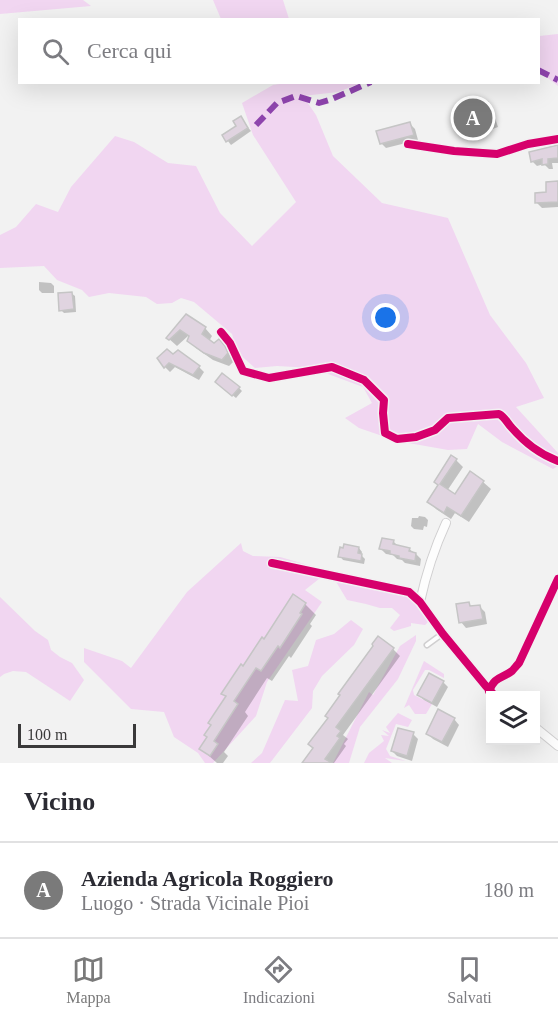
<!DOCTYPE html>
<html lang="it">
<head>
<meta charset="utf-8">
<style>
  body { margin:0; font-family:Georgia,serif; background:#f2f2f3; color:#2b2b33 }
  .controls { position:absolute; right:18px; bottom:18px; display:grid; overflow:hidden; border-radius:0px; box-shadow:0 6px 24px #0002 }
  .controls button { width:54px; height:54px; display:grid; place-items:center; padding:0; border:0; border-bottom:2px solid #e1e1e2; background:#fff; color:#2b2b33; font:30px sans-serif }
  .scale { position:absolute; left:18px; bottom:15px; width:118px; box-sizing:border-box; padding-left:6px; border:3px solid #3a393a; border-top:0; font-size:16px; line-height:21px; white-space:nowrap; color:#3a393a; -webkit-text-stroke:4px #f3f1f3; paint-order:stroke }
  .you { position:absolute; left:386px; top:318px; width:21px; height:21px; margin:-15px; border:4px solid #fff; border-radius:50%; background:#1a73e8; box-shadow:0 0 0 9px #1a73e833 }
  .badge { display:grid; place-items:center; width:39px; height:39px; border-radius:50%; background:#7a7a7a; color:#fff; font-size:20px; font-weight:700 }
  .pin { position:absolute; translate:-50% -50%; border:3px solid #fff; box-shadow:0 2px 6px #0006 }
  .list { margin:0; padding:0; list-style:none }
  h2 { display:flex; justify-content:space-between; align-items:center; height:78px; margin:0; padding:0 24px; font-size:26px }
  h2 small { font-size:20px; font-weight:400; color:#7c7c81 }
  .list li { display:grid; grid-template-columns:39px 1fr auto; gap:18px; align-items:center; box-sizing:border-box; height:96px; padding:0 24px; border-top:2px solid #e1e1e2 }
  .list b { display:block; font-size:22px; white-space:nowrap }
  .list p { margin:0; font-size:20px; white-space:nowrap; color:#7c7c81 }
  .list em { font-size:20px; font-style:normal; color:#7c7c81 }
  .icon { flex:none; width:33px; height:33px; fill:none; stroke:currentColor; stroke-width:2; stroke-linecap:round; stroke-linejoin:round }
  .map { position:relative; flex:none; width:558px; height:763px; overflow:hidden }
  .search { position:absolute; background:#fff; box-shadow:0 6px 24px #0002; left:18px; right:18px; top:18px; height:66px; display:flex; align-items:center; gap:15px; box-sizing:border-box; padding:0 21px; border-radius:0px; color:#7c7c81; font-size:22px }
  .sheet { height:174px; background:#fff }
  nav { display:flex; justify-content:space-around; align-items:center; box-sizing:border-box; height:84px; border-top:2px solid #e1e1e2; background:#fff; font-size:16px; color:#7c7c81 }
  nav a { display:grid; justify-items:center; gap:3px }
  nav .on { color:#7a7a7a }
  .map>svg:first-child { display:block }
  .green { fill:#f1d6f1 }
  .shadow { fill:#0003 }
  .building { fill:#e0d4e0; stroke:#c5c5c5; stroke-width:1.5 }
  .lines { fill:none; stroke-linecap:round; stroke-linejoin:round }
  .service-casing { stroke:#d0cfd0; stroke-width:7 }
  .minor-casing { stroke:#d0cfd0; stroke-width:10 }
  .service { stroke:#fdfdfd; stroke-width:4 }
  .minor { stroke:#fdfdfd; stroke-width:8 }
  .quiet { stroke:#8e44ad; stroke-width:6; stroke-dasharray:12 6; stroke-linecap:butt }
  .cycleway-casing { stroke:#f3f1f3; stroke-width:11 }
  .cycleway { stroke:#d6006c; stroke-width:8 }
</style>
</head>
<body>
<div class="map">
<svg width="558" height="763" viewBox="0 0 558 763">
  <rect width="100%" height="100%" fill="#f2f2f2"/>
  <g class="green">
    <polygon points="0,0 83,0 91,6 0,14"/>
    <polygon points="213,0 283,0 289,19 221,19"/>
    <polygon points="558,34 558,86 544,75 538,73 539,36"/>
    <polygon points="292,82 361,83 338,92 303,96 316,115 333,156 382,203 448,218 490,315 526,363 544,398 516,407 558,453 558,466 553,469 502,442 478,424 467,449 448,450 397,441 359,428 345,418 372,403 363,387 312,368 277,366 255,368 237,352 232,334 194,302 181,298 172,303 157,304 146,297 109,293 89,297 82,290 57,280 44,266 0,268 0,235 16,227 36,204 58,212 71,187 115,136 134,142 168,163 196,166 220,213 252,246 296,202 253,135 242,103 273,85"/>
    <polygon points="241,543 243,551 253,556 280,557 329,571 305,590 322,602 267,682 256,716 213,763 205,763 198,753 174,737 164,712 131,709 84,662 84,648 122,661 131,668 187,592"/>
    <polygon points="335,580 407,594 421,609 428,622 425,625 411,623 411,626 394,631 390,628 400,615 392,608 380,608 366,604 347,600"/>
    <polygon points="0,597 35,631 48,640 51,650 60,657 72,663 84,680 70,701 26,672 13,671 4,674 0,677"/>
    <polygon points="351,620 363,629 354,645 322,676 313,691 312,708 270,763 251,763 262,753 285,700 298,701 292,670 308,666 316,640 334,634"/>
    <polygon points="416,635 416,641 398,679 360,727 349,763 333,763 369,692 373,695 400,646"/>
    <polygon points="424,661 444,674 444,678 429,670 425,670 413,690 414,695 432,704 426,714 415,714 409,705 404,708"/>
    <polygon points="398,713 412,720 408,727 396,724 386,749 390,756 406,761 385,758 392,763 364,763 369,753 384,741 381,735 389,736 382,730 390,733 386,727"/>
  </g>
  <g class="shadow">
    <polygon points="487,104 492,109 498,127 479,134 474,129 464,132 459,127"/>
    <polygon points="243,121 251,131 231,145 224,136"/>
    <polygon points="410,124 415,129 418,140 386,148 381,143"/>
    <polygon points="558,147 558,163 552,163 553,169 549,169 544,164 537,166 532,161"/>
    <polygon points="558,182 558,207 542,208 537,203"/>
    <polygon points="39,282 51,283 54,286 54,293 42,293 39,290"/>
    <polygon points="71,293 75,296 76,312 64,313 61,310"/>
    <polygon points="186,316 205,328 212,336 209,341 214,345 219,341 226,349 234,361 229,366 213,360 196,348 188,336 177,346 168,338"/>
    <polygon points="173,356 199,367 204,372 199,380 175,367 170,372 165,367"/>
    <polygon points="220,385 239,388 242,391 236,398"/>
    <polygon points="456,460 463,467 447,491 455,496 470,473 483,482 491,489 469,522 455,513 451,519 436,509 429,501"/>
    <polygon points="419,516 425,517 428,520 427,527 424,526 423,530 414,529 411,526 412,518 418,518"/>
    <polygon points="393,541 399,547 409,549 416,554 421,559 420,566 405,563 402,560 397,559 393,555 386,554 381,549"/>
    <polygon points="359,548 362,552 361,555 365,559 364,564 343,560 340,556"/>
    <polygon points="294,596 305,604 316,615 310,624 312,626 291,658 289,656 272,681 267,678 245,712 248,716 224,752 228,756 223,763 217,763 201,749 208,738 227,697 223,693 265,641"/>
    <polygon points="468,604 472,607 480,607 485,612 487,624 466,628 461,622"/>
    <polygon points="393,649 400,656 343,735 348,739 344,744 346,746 334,763 304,763"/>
    <polygon points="443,682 448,687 437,707 424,700 419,695"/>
    <polygon points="454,719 459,725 448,747 433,739 427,733"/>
    <polygon points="413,734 418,739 412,761 397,756 392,751"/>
  </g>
  <g class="building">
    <polygon points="488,102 494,122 473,129 471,123 458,128 453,113"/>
    <polygon points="241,116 248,128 226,142 222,135 236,126 233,121"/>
    <polygon points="410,122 414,135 380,144 376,131"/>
    <polygon points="558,145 558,158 548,159 548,164 542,165 542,159 531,162 529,152"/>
    <polygon points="558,181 558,202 535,203 535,193 546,192 546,182"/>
    <polygon points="72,292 74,309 59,311 58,293"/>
    <polygon points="186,314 206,327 202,334 214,343 219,339 225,346 228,353 222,360 204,353 187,341 189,336 180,330 169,340 166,338"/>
    <polygon points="167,349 173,354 178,350 200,366 193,375 169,363 164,368 157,358"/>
    <polygon points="222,373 240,387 232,396 215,382"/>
    <polygon points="451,455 457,459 440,484 455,494 470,471 484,481 461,516 447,507 444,513 427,502 438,485 434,482"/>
    <polygon points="382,538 394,540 393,544 410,548 409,551 416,553 415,561 399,558 399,556 390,554 390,551 379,549"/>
    <polygon points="344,544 359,547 358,553 362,554 361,561 338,557 340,547 343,548"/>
    <polygon points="293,594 306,603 300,613 302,614 280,648 278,646 261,671 256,668 234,701 238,704 214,741 218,744 210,756 199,749 207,737 204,735 211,725 208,723 226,696 221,694 241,664 243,666 262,637 264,639"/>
    <polygon points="469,602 470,606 480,605 483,619 459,623 456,604"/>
    <polygon points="378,636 394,648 336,727 341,731 337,736 340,738 325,759 332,763 302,763 313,748 308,744 328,718 325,716 340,695 338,694 373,646 372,644"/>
    <polygon points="429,673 444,681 432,703 417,695"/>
    <polygon points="438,709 455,718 442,742 426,734"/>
    <polygon points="398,728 414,732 407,756 391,751"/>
  </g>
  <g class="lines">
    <defs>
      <polyline id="service" points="427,645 442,634"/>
      <g id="minor">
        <polyline points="408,144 454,151 497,154 528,144 558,139"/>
        <path d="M221 332 230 343 243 371 269 378 332 367 364 380 384 400 383 413 385 433 397 439 416 437 435 430 448 418 499 414C505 417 507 423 512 428 525 443 539 454 558 461"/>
        <polyline points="272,563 409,592 420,602 443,634 485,685 495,696"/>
        <path d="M420 602C426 574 434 549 446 523"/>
        <polyline points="536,728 558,746"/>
      </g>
    </defs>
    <use href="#service" class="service-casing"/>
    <use href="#minor" class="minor-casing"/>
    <use href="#service" class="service"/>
    <use href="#minor" class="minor"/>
    <g class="quiet">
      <polyline points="538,70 558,80"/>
      <polyline points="256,125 277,103 296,96 319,103 332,99 371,82"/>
    </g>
    <defs>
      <g id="cycleway">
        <polyline points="408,144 454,151 497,154 528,144 558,139"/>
        <path d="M221 332 230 343 243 371 269 378 332 367 364 380 384 400 383 413 385 433 397 439 416 437 435 430 448 418 499 414C505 417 507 423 512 428 525 443 539 454 558 461"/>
        <polyline points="272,563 409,592 420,602 443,634 485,685 495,696"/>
        <path d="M489 691C495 676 501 679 512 671 513 670 518 664 519 663L558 579"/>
      </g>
    </defs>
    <use href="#cycleway" class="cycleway-casing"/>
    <use href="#cycleway" class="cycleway"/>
  </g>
</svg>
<div class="controls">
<button><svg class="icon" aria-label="layers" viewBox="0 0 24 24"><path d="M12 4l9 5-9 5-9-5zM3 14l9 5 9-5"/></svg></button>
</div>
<div class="scale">100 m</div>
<div class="you"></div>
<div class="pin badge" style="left:473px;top:118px">A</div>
<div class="search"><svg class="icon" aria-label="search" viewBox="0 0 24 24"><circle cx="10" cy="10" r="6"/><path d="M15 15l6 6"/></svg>Cerca qui</div>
</div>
<section class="sheet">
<h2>Vicino<small></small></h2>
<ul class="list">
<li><span class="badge">A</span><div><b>Azienda Agricola Roggiero</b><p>Luogo · Strada Vicinale Pioi</p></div><em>180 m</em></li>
</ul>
</section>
<nav>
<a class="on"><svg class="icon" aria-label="map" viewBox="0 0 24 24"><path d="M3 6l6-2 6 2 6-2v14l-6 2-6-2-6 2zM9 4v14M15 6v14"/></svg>Mappa</a>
<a><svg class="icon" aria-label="directions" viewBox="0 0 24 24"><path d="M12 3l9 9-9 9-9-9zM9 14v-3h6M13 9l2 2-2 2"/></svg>Indicazioni</a>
<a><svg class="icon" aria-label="saved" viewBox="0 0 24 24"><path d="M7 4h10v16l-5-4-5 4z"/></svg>Salvati</a>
</nav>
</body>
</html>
